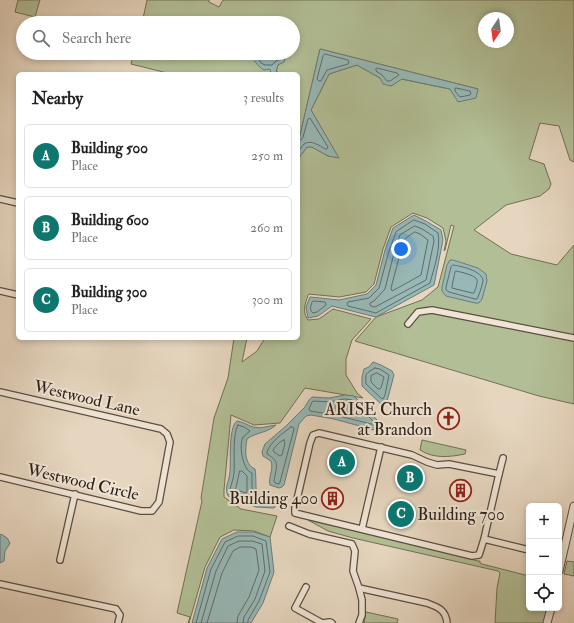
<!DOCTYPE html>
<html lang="en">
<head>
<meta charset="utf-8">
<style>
  body { margin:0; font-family:"IM FELL Double Pica",serif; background:#f6f6f6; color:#222 }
  .controls { position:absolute; right:12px; bottom:12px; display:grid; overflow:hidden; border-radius:6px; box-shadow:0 2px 6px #0003 }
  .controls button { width:36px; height:36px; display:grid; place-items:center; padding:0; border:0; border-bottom:1px solid #e0e0e0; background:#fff; color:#222; font:20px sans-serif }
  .compass { position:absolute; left:478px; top:12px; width:36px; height:36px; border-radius:50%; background:#fff; box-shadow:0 2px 6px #0003; rotate:193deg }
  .you { position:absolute; left:401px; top:249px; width:14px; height:14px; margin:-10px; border:3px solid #fff; border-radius:50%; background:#1a73e8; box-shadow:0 0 0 6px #1a73e833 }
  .badge { display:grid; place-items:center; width:26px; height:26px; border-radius:50%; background:#0f766e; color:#fff; font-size:13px; font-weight:700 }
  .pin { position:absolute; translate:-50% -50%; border:2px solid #fff; box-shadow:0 1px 4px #0006 }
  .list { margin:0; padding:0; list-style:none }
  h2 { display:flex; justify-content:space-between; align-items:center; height:52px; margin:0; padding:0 16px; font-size:17px }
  h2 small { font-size:13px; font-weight:400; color:#767676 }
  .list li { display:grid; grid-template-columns:26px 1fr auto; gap:12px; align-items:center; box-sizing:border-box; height:64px; margin:0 8px 8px; padding:0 8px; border:1px solid #e0e0e0; border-radius:6px }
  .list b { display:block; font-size:15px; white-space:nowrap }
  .list p { margin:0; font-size:13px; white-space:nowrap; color:#767676 }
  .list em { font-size:13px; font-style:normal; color:#767676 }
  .icon { flex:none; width:22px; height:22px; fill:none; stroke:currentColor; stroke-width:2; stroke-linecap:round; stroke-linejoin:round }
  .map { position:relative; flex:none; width:574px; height:623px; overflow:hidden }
  .search { position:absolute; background:#fff; box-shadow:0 2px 6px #0003; left:16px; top:16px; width:284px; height:44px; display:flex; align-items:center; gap:10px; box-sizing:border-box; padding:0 14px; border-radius:22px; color:#767676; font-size:15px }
  .panel { position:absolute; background:#fff; box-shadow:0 2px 6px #0003; left:16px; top:72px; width:284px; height:268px; border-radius:6px }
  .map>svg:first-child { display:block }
  .green { fill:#b2be95; stroke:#707056; fill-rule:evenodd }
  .water { fill:#97b8b6; stroke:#6d7c76 }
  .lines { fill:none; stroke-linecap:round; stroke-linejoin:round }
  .shore { stroke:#626c66; stroke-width:1 }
  .minor-casing { stroke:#5c4e40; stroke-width:8 }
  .tertiary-casing { stroke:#5c4e40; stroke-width:9 }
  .minor { stroke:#efe4d5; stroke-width:5.5 }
  .tertiary { stroke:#efe4d5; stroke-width:7 }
  .labels { text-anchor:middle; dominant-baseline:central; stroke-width:4; stroke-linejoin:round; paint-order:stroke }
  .street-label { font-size:17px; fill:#2e2116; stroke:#efe4d5 }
  .poi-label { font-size:17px; fill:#2e2116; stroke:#efe4d5; text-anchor:end }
</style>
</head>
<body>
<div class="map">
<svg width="574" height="623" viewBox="0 0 574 623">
  <rect width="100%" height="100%" fill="#e6d6bf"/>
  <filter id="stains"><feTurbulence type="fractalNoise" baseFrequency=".005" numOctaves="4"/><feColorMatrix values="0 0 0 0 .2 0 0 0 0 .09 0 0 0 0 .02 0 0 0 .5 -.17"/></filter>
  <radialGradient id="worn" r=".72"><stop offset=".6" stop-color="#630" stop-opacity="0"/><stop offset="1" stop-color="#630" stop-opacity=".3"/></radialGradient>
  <g class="green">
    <polygon points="18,0 40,0 35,17 15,12"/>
    <path d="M147 0H209V2L219 7 223 0H574V162L570 160 559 126 540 123 529 159 544 164 551 184 549 189 540 196 506 205 474 230 511 254 557 265 574 245V404L539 396 355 341 376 317 422 300 438 287 454 226 451 225 445 250 444 251 446 241 443 228 427 218 413 213 391 227 383 249 374 284 366 292 339 297 309 294 308 295C305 304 302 312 308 320L319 319 333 309 371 319 352 340 346 359V375L357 393 363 398 305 388 280 423 254 425 231 415 224 490V497L241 509 277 516 270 537 254 531 234 530 220 537 205 567 189 623H188L190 617 177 613 202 501 201 498 214 418 228 378 234 338H247L242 362 257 351 265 338H298V159L307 147H312L328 156 338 157 311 110 329 74 357 65 380 78 391 86 401 79 450 89H478L320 49 298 144V74H281L276 72 278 65 286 55V53H293V23H142ZM484 18H508V42H484Z"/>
    <polygon points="134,53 252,53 252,56 271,69 271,74 171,74 131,64"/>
    <path d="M422 440 466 450 465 454C450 457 434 459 420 450Z"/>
    <polygon points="308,520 364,532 478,561 480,561 480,563 482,564 529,576 529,608 547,608 544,623 495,623 497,588 500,573 498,571 353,538 328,531"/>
    <polygon points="567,561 574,562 574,576 564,574"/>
    <polygon points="366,612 398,619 397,623 364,623"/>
  </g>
  <g class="water">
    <polygon points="320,49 478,89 476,98 458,102 450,89 402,79 391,86 383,84 380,78 357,65 329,74 311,110 339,158 328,156 312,147 307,147 298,159 298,144"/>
    <path d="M252 53H286V55L284 62 278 65 276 71 281 74H271L270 69 264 70C258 66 252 60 252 53Z"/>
    <polygon points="414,215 426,221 441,230 443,240 434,285 376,317 332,306 318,316 308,318 306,307 310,297 339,300 367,294 376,285 385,250 393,228"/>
    <polygon points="450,260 453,260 478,268 486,274 487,281 482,299 479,303 475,303 446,296 442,291 442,287 447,265"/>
    <polygon points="373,362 381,365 392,371 394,375 386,405 385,406 381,404 362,386 362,377 364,369 369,367"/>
    <path d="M345 395 354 396 381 424 384 428V430L382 431H378L334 419 311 415 306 416 299 424 284 485 282 487 279 488 270 485C268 477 274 469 271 461L263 456 262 452 265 444 272 438 287 425 305 407 309 400 312 397 329 398Z"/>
    <path d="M237 421C243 422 247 425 253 427 261 429 268 426 276 425 268 433 256 432 247 439 245 450 244 464 255 469 258 489 250 498 275 503L276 505 274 508 256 507 228 496C224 486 229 483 230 472 231 461 228 428 237 421Z"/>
    <polygon points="237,532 254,532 270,537 274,572 263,603 251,623 192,623 207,568 222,539"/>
    <polygon points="1,534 7,538 10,543 5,551 4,561 0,563 0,535"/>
  </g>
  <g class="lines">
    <g class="shore">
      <polyline points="255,53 261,63 265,65 272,65 276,61 281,59 282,53"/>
      <polygon points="325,54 348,60 349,62 348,64 327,70 321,81 319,81 317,79 323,56"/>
      <polygon points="377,68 397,73 399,75 390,81 387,81 382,75 376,71 376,69"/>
      <polygon points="456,88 470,91 471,94 470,95 460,97 455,91"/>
      <path d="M298 140H301L303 137 308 119 310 118 328 147 327 149H325C320 146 311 139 304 144 302 146 300 150 298 152"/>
      <path d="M414 220 425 224 438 233C441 248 434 268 430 283L376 313 348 306 347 304 348 302 369 298 379 288 389 251 396 232Z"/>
      <polygon points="415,226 422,229 433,236 434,241 426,280 375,307 371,306 370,305 370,303 374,301 385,289 394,253 400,235"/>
      <polygon points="415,232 420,234 428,240 421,275 394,290 392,291 391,288 400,254 405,239"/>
      <path d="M453 265C461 266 483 271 483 281 482 286 480 292 478 297L477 299H475L449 292 446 290V287L451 267Z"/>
      <path d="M456 271C460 272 476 275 477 280 478 283 475 290 474 293H472L452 288V286L455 272Z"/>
      <path d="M314 301 325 302 326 305 317 312 313 313C309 310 311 306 312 302Z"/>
      <path d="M375 368 380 369 389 375 385 395 383 399 381 398 366 384C365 372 366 374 375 368Z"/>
      <polygon points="377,373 384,377 381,388 380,389 378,389 371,382 371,376"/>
      <polygon points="345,399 352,400 373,421 373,424 371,424 335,415 310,411 309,409 312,402 313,401 329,402"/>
      <polygon points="345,404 350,405 357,412 357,414 354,415 336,409 336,406"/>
      <path d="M238 425 244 427 250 431C248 433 245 435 243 437 239 445 242 462 247 469 248 471 250 472 252 473 252 482 251 491 255 499L254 501 232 494 230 490C231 484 234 478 234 472 235 460 232 435 238 425Z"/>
      <path d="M291 427H293L294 429 280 482 279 484 275 483 274 481C276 467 281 462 267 454V452C271 441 282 434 291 427Z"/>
      <path d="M284 440 285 443 282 455 280 456 274 452 273 450C276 446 280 441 284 440Z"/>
      <polygon points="240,471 242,471 247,476 247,491 246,493 237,490 236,489"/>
      <polyline points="196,623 211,569 225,542 238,536 253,536 266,541 270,572 259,601 248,620 248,623"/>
      <polyline points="201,623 216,571 228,546 239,541 252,541 262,544 265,571 255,599 244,617 243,623"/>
      <polyline points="207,623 222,573 233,551 240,547 251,547 256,549 259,570 249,597 238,616 237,623"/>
    </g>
    <defs>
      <g id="minor">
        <polyline points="0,199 18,203"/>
        <polyline points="0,291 18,295"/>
        <polyline points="408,324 418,312 432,310 574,338"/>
        <polyline points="0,392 161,429 167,434 170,442 159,502 152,511 141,511 0,477"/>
        <polyline points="499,474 503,458"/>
        <path d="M289 526 309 534 352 544 355 551 353 571 359 588 427 603C438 607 446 610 447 623"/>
        <polyline points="362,529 381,447"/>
        <polyline points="484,539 499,474 449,464 437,465 427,462 412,455 319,433 313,435 310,443 295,508 295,513 303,515 472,556 479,555 484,539 529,550"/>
        <polyline points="60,560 75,494"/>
        <polyline points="0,584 116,609 120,615 118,623"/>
        <polyline points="306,587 295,608 322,623 330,622 332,623"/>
        <polyline points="359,588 362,600 362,615 359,623"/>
      </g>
      <g id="tertiary">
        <polyline points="559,571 574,506"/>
        <polyline points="547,623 551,608"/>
      </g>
    </defs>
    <use href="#minor" class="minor-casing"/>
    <use href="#tertiary" class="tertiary-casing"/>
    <use href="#minor" class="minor"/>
    <use href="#tertiary" class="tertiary"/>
  </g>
  <defs>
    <symbol id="church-ring" viewBox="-11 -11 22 22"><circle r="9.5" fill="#efe4d5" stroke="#8f2418" stroke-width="1.5"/><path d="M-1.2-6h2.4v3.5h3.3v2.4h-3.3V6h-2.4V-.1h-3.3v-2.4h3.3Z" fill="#8f2418"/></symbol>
    <symbol id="building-ring" viewBox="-11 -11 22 22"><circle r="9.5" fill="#efe4d5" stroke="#8f2418" stroke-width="1.5"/><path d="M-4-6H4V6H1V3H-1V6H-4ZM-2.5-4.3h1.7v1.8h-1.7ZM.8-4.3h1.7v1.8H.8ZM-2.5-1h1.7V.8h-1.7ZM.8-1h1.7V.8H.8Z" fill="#8f2418"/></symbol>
  </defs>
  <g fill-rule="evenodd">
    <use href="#church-ring" x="436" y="406" width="25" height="25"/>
    <use href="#building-ring" x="448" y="478" width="25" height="25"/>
    <use href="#building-ring" x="320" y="486" width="25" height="25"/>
  </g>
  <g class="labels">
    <g class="street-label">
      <text transform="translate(87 398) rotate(13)">Westwood Lane</text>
      <text transform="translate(83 482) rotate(13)">Westwood Circle</text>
    </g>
    <g class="poi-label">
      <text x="432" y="409">ARISE Church<tspan x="432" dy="20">at Brandon</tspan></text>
      <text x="318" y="498">Building 400</text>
      <text x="461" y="514" text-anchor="middle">Building 700</text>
    </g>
  </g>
  <rect width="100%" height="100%" filter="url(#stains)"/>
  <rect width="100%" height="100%" fill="url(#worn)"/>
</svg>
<div class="controls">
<button>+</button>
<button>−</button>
<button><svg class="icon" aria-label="locate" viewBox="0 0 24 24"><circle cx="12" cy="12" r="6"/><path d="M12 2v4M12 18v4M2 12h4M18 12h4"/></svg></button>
</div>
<svg class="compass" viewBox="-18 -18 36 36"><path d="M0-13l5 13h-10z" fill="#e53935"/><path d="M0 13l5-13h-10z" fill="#767676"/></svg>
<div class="you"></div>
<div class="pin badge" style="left:342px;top:462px">A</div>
<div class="pin badge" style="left:410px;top:478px">B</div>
<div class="pin badge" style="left:401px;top:514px">C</div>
<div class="search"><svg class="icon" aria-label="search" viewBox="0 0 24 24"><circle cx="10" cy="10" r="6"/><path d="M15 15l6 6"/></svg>Search here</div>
<section class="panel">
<h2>Nearby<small>3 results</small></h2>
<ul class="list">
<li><span class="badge">A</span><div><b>Building 500</b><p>Place</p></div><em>250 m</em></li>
<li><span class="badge">B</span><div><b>Building 600</b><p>Place</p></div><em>260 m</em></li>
<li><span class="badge">C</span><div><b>Building 300</b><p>Place</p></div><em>300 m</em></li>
</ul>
</section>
</div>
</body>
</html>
